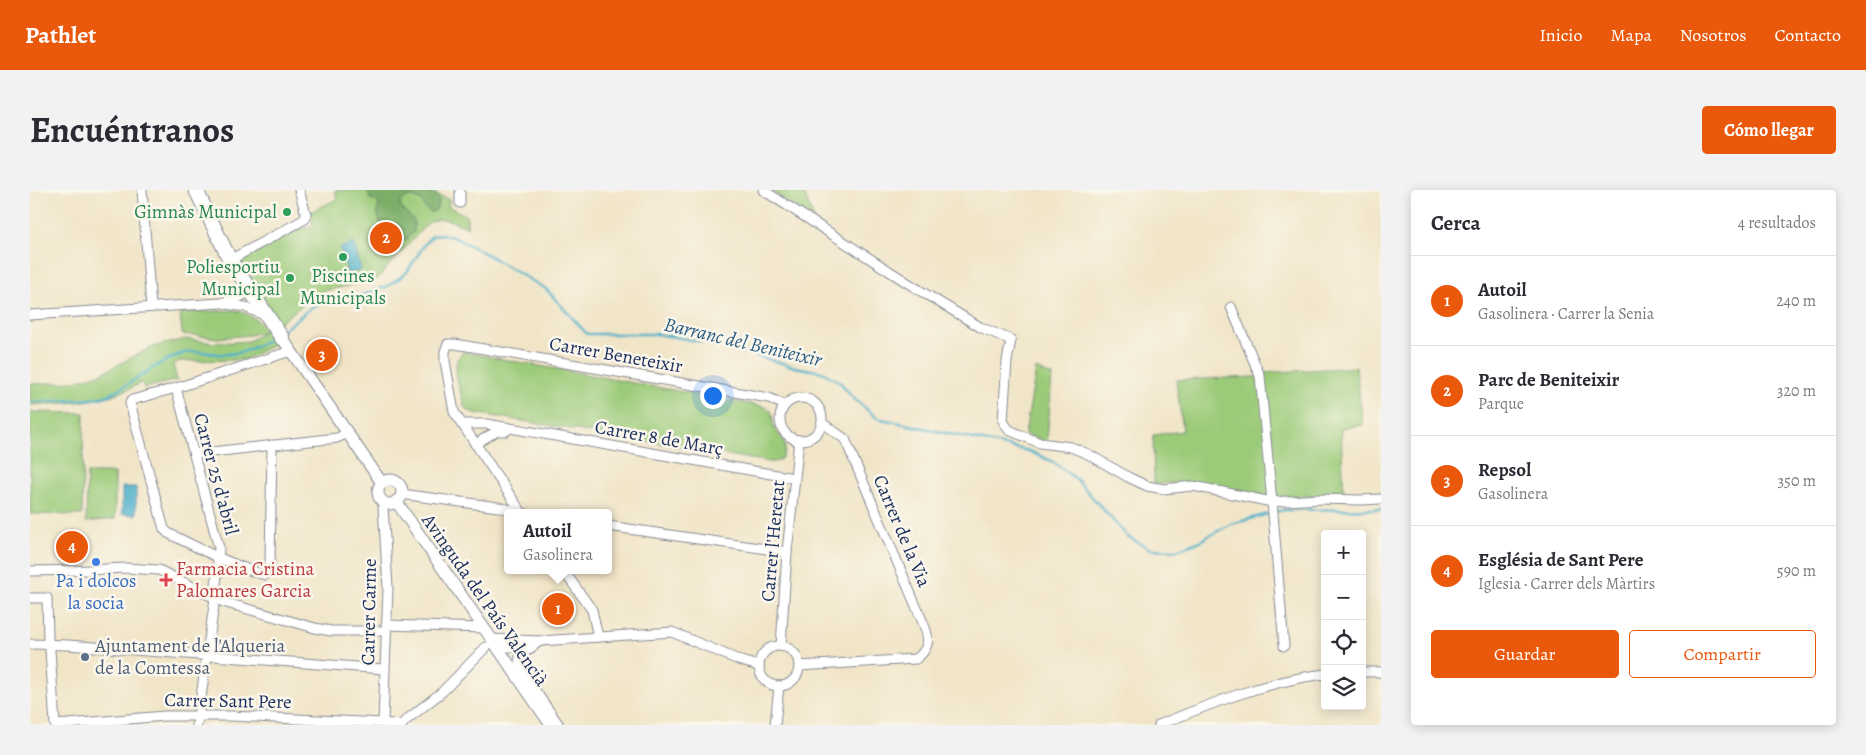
<!DOCTYPE html>
<html lang="es">
<head>
<meta charset="utf-8">
<style>
  body { margin:0; font-family:Alegreya,serif; background:#f2f2f3; color:#2b2b33 }
  .controls { position:absolute; right:15px; bottom:15px; display:grid; overflow:hidden; border-radius:5px; box-shadow:0 2px 12px #0003 }
  .controls button { width:45px; height:45px; display:grid; place-items:center; padding:0; border:0; border-bottom:1px solid #e1e1e2; background:#fff; color:#2b2b33; font:25px sans-serif }
  .you { position:absolute; left:682px; top:205px; width:18px; height:18px; margin:-12px; border:4px solid #fff; border-radius:50%; background:#1a73e8; box-shadow:0 0 0 8px #1a73e833 }
  .badge { display:grid; place-items:center; width:32px; height:32px; border-radius:50%; background:#ea580c; color:#fff; font-size:16px; font-weight:700 }
  .pin { position:absolute; translate:-50% -50%; border:2px solid #fff; box-shadow:0 1px 5px #0006 }
  .popup { position:absolute; left:474px; top:319px; width:108px; height:65px; box-sizing:border-box; display:grid; place-content:center; border-radius:5px; background:#fff; filter:drop-shadow(0 1px 4px #0005); font-size:16px; white-space:nowrap; color:#7c7c81 }
  .popup b { font-size:19px; color:#2b2b33 }
  .popup::after { content:''; position:absolute; left:50%; top:100%; margin-left:-10px; border:10px solid transparent; border-top-color:#fff }
  .list { margin:0; padding:0; list-style:none }
  h2 { display:flex; justify-content:space-between; align-items:center; height:65px; margin:0; padding:0 20px; font-size:21px }
  h2 small { font-size:16px; font-weight:400; color:#7c7c81 }
  .list li { display:grid; grid-template-columns:32px 1fr auto; gap:15px; align-items:center; box-sizing:border-box; height:90px; padding:0 20px; border-top:1px solid #e1e1e2 }
  .list b { display:block; font-size:19px; white-space:nowrap }
  .list p { margin:0; font-size:16px; white-space:nowrap; color:#7c7c81 }
  .list em { font-size:16px; font-style:normal; color:#7c7c81 }
  .actions { display:flex; gap:10px; padding:15px 20px }
  .actions a { flex:1; padding:11px 0; border:1px solid #ea580c; border-radius:5px; text-align:center; font-size:18px; color:#ea580c }
  .actions .main { background:#ea580c; color:#fff }
  .icon { flex:none; width:28px; height:28px; fill:none; stroke:currentColor; stroke-width:2; stroke-linecap:round; stroke-linejoin:round }
  .map { position:relative; flex:none; width:1351px; height:535px; overflow:hidden; border-radius:5px }
  header { display:flex; align-items:center; gap:30px; box-sizing:border-box; height:70px; padding:0 25px; background:#ea580c; color:#fff }
  header strong { font-size:24px }
  nav { display:flex; gap:28px; margin-inline-start:auto; font-size:18px }
  .intro { display:flex; align-items:center; justify-content:space-between; box-sizing:border-box; height:120px; padding:0 30px }
  h1 { margin:0; font-size:35px }
  .button { padding:12px 22px; border-radius:5px; background:#ea580c; color:#fff; font-size:18px; font-weight:700 }
  main { display:flex; gap:30px; padding:0 30px }
  aside { flex:1; background:#fff; border-radius:5px; box-shadow:0 2px 12px #0003 }
  .map>svg:first-child { display:block }
  .green { fill:#9bca78; stroke:#5b7c6b }
  .forest { fill:#7cae68; stroke:#4c6e63 }
  .water { fill:#4aafc9; stroke:#326f94 }
  .lines { fill:none; stroke-linecap:round; stroke-linejoin:round }
  .stream { stroke:#4aafc9; stroke-width:2.5 }
  .minor-casing { stroke:#868a93; stroke-width:11 }
  .major-casing { stroke:#868a93; stroke-width:13 }
  .highway-casing { stroke:#868a93; stroke-width:16 }
  .minor { stroke:#fff; stroke-width:9 }
  .major { stroke:#fff; stroke-width:11 }
  .highway { stroke:#fff; stroke-width:14 }
  .leisure-dot { fill:#2e9e5b; stroke:#fbf7ec; stroke-width:2 }
  .shop-dot { fill:#3f7fe0; stroke:#fbf7ec; stroke-width:2 }
  .health-dot { fill:#e0444e; stroke:#fbf7ec; stroke-width:2 }
  .service-dot { fill:#5c6f8a; stroke:#fbf7ec; stroke-width:2 }
  .labels { text-anchor:middle; dominant-baseline:central; stroke-width:5; stroke-linejoin:round; paint-order:stroke }
  .leisure-label { font-size:19px; fill:#27864d; stroke:#fbf7ec; text-anchor:end }
  .street-label { font-size:19px; fill:#1b2f5e; stroke:#fbf7ec }
  .health-label { font-size:19px; fill:#be3a42; stroke:#fbf7ec; text-anchor:start }
  .shop-label { font-size:19px; fill:#366cbe; stroke:#fbf7ec }
  .service-label { font-size:19px; fill:#4e5e75; stroke:#fbf7ec; text-anchor:start }
  .water-label { font-size:20px; font-style:italic; fill:#2b5c83; stroke:#fbf7ec }
</style>
</head>
<body>
<header>
<strong>Pathlet</strong>
<nav><a>Inicio</a><a>Mapa</a><a>Nosotros</a><a>Contacto</a></nav>
</header>
<div class="intro"><h1>Encuéntranos</h1><a class="button">Cómo llegar</a></div>
<main>
<div class="map">
<svg width="1351" height="535" viewBox="0 0 1351 535">
  <rect width="100%" height="100%" fill="#fbf7ec"/>
  <filter id="ink" filterUnits="userSpaceOnUse"><feTurbulence type="fractalNoise" baseFrequency=".02" numOctaves="2"/><feDisplacementMap in="SourceGraphic" scale="10" xChannelSelector="R" yChannelSelector="G"/><feConvolveMatrix kernelMatrix="1 2 1 2 8 2 1 2 1" color-interpolation-filters="sRGB"/></filter>
  <filter id="wash" filterUnits="userSpaceOnUse"><feTurbulence type="fractalNoise" baseFrequency=".0096" numOctaves="4" result="noise"/><feDisplacementMap in="SourceGraphic" scale="20" xChannelSelector="R" yChannelSelector="G"/><feGaussianBlur stdDeviation="1.12" result="paint"/><feColorMatrix in="noise" values="0 0 0 0 0 0 0 0 0 0 0 0 0 0 0 0 0 1.4 0 .05"/><feComposite in="paint" operator="in"/></filter>
  <g filter="url(#wash)">
    <rect width="100%" height="100%" fill="#f1e5c8"/>
    <g class="green">
      <path d="M305 0H398L420 10 418 16 437 26V37C422 32 412 24 397 34L346 90 294 101 283 107 249 133 209 71C231 55 257 41 283 36L280 22 307 9Z"/>
      <polygon points="739,0 773,0 784,29"/>
      <path d="M204 120C225 125 236 136 247 153L214 170 150 171 143 175 147 190 114 198 112 192C78 213 39 213 0 215V194L39 192 56 188 72 183 122 157 155 149 187 153 219 151 235 141 220 145 188 148 152 144 150 123Z"/>
      <path d="M433 162 736 217C745 222 741 231 745 239 748 244 753 248 754 253 758 264 750 273 740 272L444 223 437 220 434 216C431 200 418 173 433 162Z"/>
      <polygon points="1326,177 1333,235 1311,238 1314,306 1236,306 1156,293 1124,294 1123,245 1153,241 1146,190 1225,187 1233,183"/>
      <polygon points="1006,179 1022,186 1017,252 995,244"/>
      <polygon points="0,222 54,223 52,325 0,324"/>
      <polygon points="57,283 85,283 85,329 56,332"/>
    </g>
    <polygon class="forest" points="337,0 393,0 408,7 409,12 406,20 401,22 395,18 392,11 383,7 376,7 371,12 370,16 384,31 384,42 377,49 365,52 350,32 347,22 349,14 345,10 340,9"/>
    <g class="water">
      <polygon points="324,53 331,80 318,84 310,58"/>
      <polygon points="92,297 106,297 106,325 92,324"/>
    </g>
    <g class="lines">
      <g class="stream">
        <polyline points="252,141 282,117 306,109 327,107 360,95 377,82 396,52 402,46 411,44 423,47 451,61 516,99 557,144 626,144 645,147 690,155 765,177 792,182 810,192 823,208 847,228 999,261 1023,272 1046,289 1098,347 1120,359 1146,360 1166,353 1201,334 1253,320 1351,319"/>
        <path d="M0 212C17 211 63 211 76 206 103 194 126 172 154 163 165 160 177 163 188 164 208 166 229 157 245 145"/>
      </g>
    </g>
  </g>
  <g filter="url(#ink)">
    <g class="lines">
      <defs>
        <g id="minor">
          <polyline points="112,0 121,117"/>
          <polyline points="733,0 881,95 950,137 981,150 977,171 973,231 979,240 1010,253 1041,257 1058,264 1098,287 1117,296 1134,299 1163,296 1242,312 1230,186 1201,117"/>
          <polyline points="430,13 430,0"/>
          <polyline points="200,70 275,29 276,24 269,0"/>
          <polyline points="196,114 215,117 234,125"/>
          <polyline points="0,125 191,113 210,107 220,101"/>
          <polyline points="146,198 189,358 185,408 167,535"/>
          <circle cx="771" cy="229" r="21"/>
          <polyline points="431,234 457,234 764,288"/>
          <polyline points="445,254 467,241 476,241"/>
          <path d="M242 255 240 374V380L235 385C201 375 170 359 138 343L134 339 100 213 102 210 146 198 261 161"/>
          <polyline points="164,264 307,248 318,243"/>
          <polyline points="371,304 468,317 494,323"/>
          <polyline points="492,323 424,222 415,171 415,161 418,154 425,154 739,208 754,215"/>
          <polyline points="578,336 757,362"/>
          <polyline points="533,380 562,420 568,447"/>
          <polyline points="0,381 57,380 95,378 129,380 193,412 285,438 301,441 356,441"/>
          <polyline points="0,408 17,408 18,449 20,460 25,535"/>
          <polyline points="356,435 454,438"/>
          <polyline points="461,449 511,451 642,442 711,471 729,476"/>
          <polyline points="510,451 490,466 489,473 492,482 529,535"/>
          <polyline points="0,454 38,455 354,479"/>
          <circle cx="749" cy="476" r="20"/>
          <polyline points="751,456 757,362 769,250"/>
          <polyline points="1254,456 1242,312 1289,309 1331,310 1351,309"/>
          <polyline points="467,457 484,457 503,453"/>
          <path d="M769 476 886 469C899 459 900 450 894 435L815 249 792 233"/>
          <polyline points="1332,482 1351,482"/>
          <polyline points="353,533 358,398 353,316 354,312"/>
          <polyline points="26,535 135,526 201,526 353,533 369,535"/>
          <polyline points="372,535 375,531 412,502 456,457"/>
          <polyline points="745,535 749,496"/>
          <path d="M1129 535C1182 513 1237 491 1295 484"/>
        </g>
        <g id="major">
          <polyline points="252,148 352,293"/>
          <circle cx="360" cy="302" r="12"/>
          <polyline points="366,311 521,535"/>
        </g>
        <polyline id="highway" points="166,0 200,70 252,148"/>
      </defs>
      <use href="#minor" class="minor-casing"/>
      <use href="#major" class="major-casing"/>
      <use href="#highway" class="highway-casing"/>
      <use href="#minor" class="minor"/>
      <use href="#major" class="major"/>
      <use href="#highway" class="highway"/>
    </g>
  </g>
  <g class="leisure-dot">
    <circle cx="257" cy="22" r="5"/>
    <circle cx="313" cy="67" r="5"/>
    <circle cx="260" cy="88" r="5"/>
  </g>
  <circle class="shop-dot" cx="66" cy="372" r="5"/>
  <path class="health-dot" d="M133.5 382.5h5v5h5v5h-5v5h-5v-5h-5v-5h5z"/>
  <circle class="service-dot" cx="55" cy="467" r="5"/>
  <g class="labels">
    <g class="leisure-label">
      <text x="247" y="22">Gimnàs Municipal</text>
      <text x="250" y="77">Poliesportiu<tspan x="250" dy="22">Municipal</tspan></text>
      <text x="313" y="86" text-anchor="middle">Piscines<tspan x="313" dy="22">Municipals</tspan></text>
    </g>
    <g class="street-label">
      <text transform="translate(586 165) rotate(10)">Carrer Beneteixir</text>
      <text transform="translate(629 248) rotate(10)">Carrer 8 de Març</text>
      <text transform="translate(186 284) rotate(75)">Carrer 25 d'abril</text>
      <text transform="translate(872 341) rotate(67)">Carrer de la Via</text>
      <text transform="translate(743 351) rotate(-85)">Carrer l'Heretat</text>
      <text transform="translate(455 410) rotate(55)">Avinguda del País Valencià</text>
      <text transform="translate(339 422) rotate(-89)">Carrer Carme</text>
      <text transform="translate(198 511) rotate(1)">Carrer Sant Pere</text>
    </g>
    <g class="health-label">
      <text x="146" y="379">Farmacia Cristina<tspan x="146" dy="22">Palomares Garcia</tspan></text>
    </g>
    <g class="shop-label">
      <text x="66" y="391">Pa i dolcos<tspan x="66" dy="22">la socia</tspan></text>
    </g>
    <g class="service-label">
      <text x="65" y="456">Ajuntament de l'Alqueria<tspan x="65" dy="22">de la Comtessa</tspan></text>
    </g>
    <g class="water-label">
      <text transform="translate(713 152) rotate(13)">Barranc del Beniteixir</text>
    </g>
  </g>
</svg>
<div class="controls">
<button>+</button>
<button>−</button>
<button><svg class="icon" aria-label="locate" viewBox="0 0 24 24"><circle cx="12" cy="12" r="6"/><path d="M12 2v4M12 18v4M2 12h4M18 12h4"/></svg></button>
<button><svg class="icon" aria-label="layers" viewBox="0 0 24 24"><path d="M12 4l9 5-9 5-9-5zM3 14l9 5 9-5"/></svg></button>
</div>
<div class="you"></div>
<div class="pin badge" style="left:528px;top:419px">1</div>
<div class="popup"><b>Autoil</b>Gasolinera</div>
<div class="pin badge" style="left:356px;top:48px">2</div>
<div class="pin badge" style="left:292px;top:165px">3</div>
<div class="pin badge" style="left:42px;top:357px">4</div>
</div>
<aside>
<h2>Cerca<small>4 resultados</small></h2>
<ul class="list">
<li><span class="badge">1</span><div><b>Autoil</b><p>Gasolinera · Carrer la Senia</p></div><em>240 m</em></li>
<li><span class="badge">2</span><div><b>Parc de Beniteixir</b><p>Parque</p></div><em>320 m</em></li>
<li><span class="badge">3</span><div><b>Repsol</b><p>Gasolinera</p></div><em>350 m</em></li>
<li><span class="badge">4</span><div><b>Església de Sant Pere</b><p>Iglesia · Carrer dels Màrtirs</p></div><em>590 m</em></li>
</ul>
<div class="actions"><a class="main">Guardar</a><a>Compartir</a></div>
</aside>
</main>
</body>
</html>
